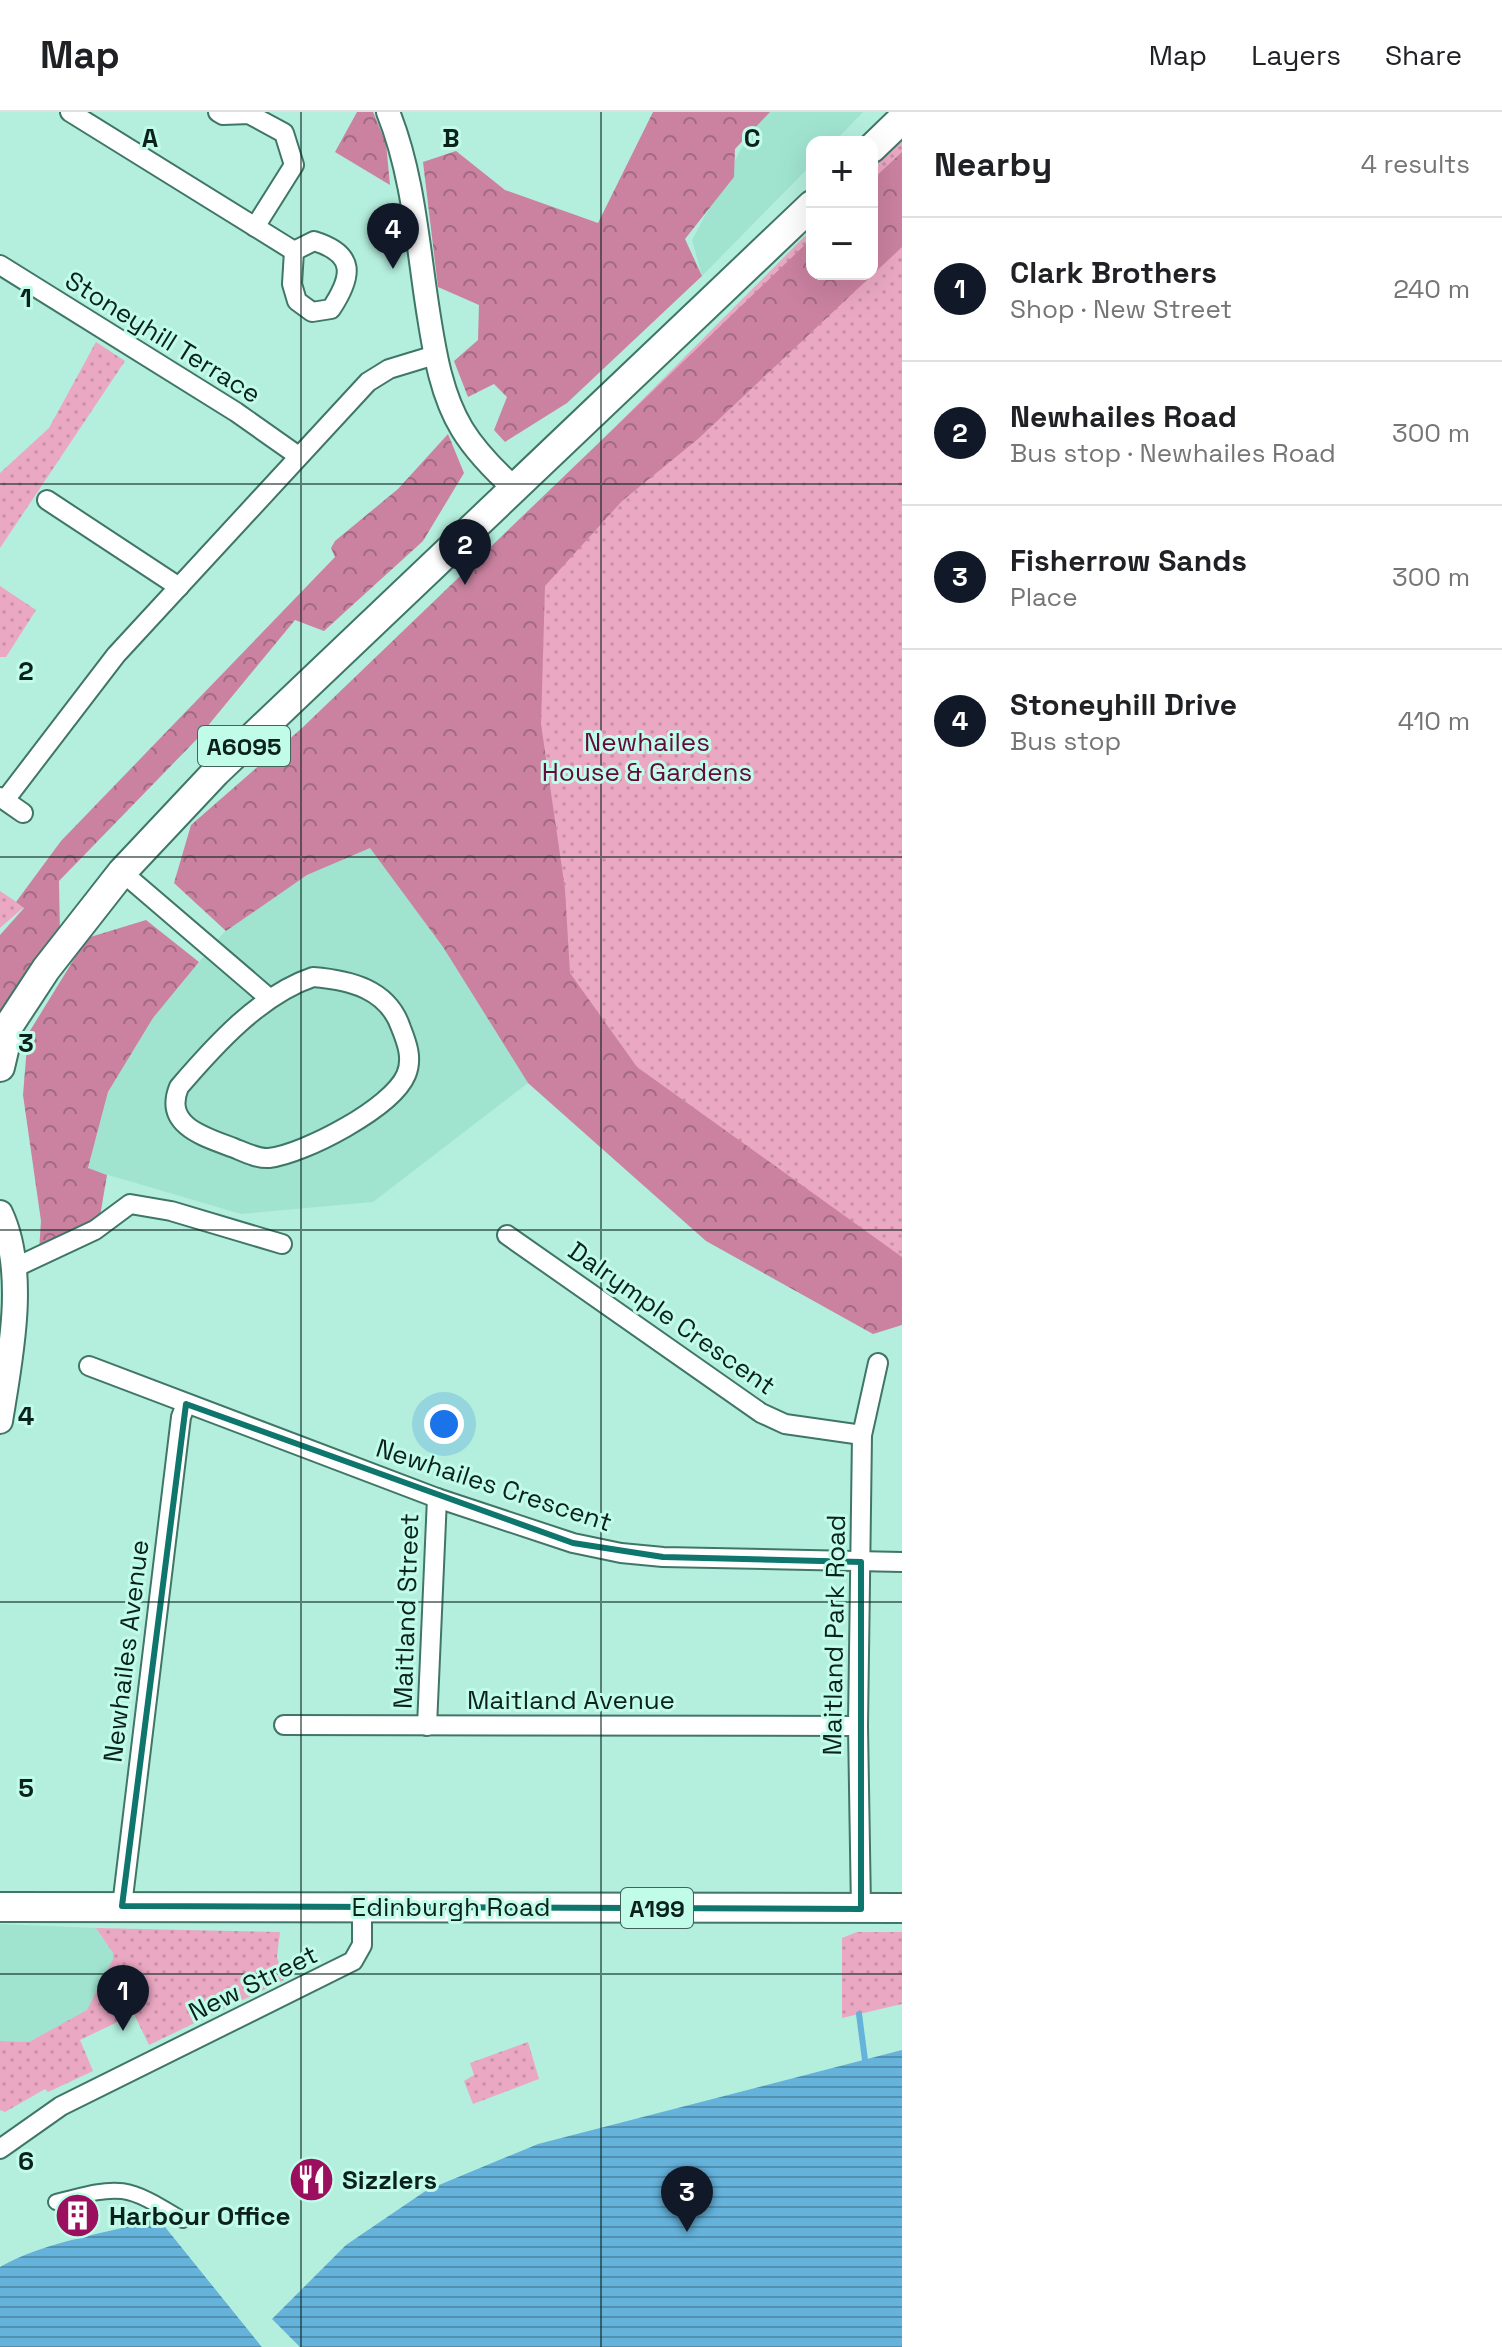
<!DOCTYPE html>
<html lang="en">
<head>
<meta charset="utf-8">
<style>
  body { margin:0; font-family:"Space Grotesk",sans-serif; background:#f2f2f2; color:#202124 }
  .controls { position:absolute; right:24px; top:24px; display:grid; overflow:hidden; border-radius:16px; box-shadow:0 8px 32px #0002 }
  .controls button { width:72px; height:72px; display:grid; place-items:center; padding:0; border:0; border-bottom:2px solid #e0e0e0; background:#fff; color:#202124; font:40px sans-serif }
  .you { position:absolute; left:444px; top:1312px; width:28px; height:28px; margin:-20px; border:6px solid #fff; border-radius:50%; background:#1a73e8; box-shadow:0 0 0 12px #1a73e833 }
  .badge { display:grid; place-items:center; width:52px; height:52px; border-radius:50%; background:#111827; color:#fff; font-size:26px; font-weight:700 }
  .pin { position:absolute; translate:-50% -66px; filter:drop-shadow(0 2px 4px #0008) }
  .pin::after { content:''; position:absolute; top:42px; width:28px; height:24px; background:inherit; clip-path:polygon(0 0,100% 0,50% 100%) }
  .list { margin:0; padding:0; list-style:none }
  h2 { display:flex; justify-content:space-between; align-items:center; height:104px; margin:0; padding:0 32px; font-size:34px }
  h2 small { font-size:26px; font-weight:400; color:#757577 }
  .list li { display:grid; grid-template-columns:52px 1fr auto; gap:24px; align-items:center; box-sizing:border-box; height:144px; padding:0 32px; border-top:2px solid #e0e0e0 }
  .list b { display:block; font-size:30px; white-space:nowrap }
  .list p { margin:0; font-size:26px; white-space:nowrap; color:#757577 }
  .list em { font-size:26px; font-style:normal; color:#757577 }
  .map { position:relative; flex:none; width:902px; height:2235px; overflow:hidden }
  header { display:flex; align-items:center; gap:48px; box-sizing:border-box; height:112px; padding:0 40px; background:#fff; border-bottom:2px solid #e0e0e0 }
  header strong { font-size:38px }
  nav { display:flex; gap:44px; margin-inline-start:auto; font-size:28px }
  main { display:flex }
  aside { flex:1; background:#fff }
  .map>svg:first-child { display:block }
  .built { fill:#a0e4cf }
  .green { fill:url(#green-dots) }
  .forest { fill:url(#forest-crowns) }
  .water { fill:url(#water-rules) }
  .pier { fill:#b4eedc }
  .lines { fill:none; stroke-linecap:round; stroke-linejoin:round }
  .stream { stroke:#65b2db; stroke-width:6 }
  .pedestrian-casing { stroke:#3f7667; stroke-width:18 }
  .minor-casing { stroke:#3f7667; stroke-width:22 }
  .tertiary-casing { stroke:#3f7667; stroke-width:26 }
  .secondary-casing { stroke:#3f7667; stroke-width:28 }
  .primary-casing { stroke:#3f7667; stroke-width:32 }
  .pedestrian { stroke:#fff; stroke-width:14 }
  .minor { stroke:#fff; stroke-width:18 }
  .tertiary { stroke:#fff; stroke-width:22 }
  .secondary { stroke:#fff; stroke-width:24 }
  .primary { stroke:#fff; stroke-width:28 }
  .marked { fill:none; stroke:#0f766e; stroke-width:6; stroke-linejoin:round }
  .grid { fill:none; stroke:#0b221c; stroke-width:2; stroke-opacity:0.55 }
  .labels { text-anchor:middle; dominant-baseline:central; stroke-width:6; stroke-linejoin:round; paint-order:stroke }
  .shield { fill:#c1fce9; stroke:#42635a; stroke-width:2 }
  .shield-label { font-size:24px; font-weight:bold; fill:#0b221c }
  .street-label { font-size:26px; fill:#0b221c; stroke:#c1fce9 }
  .park-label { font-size:26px; fill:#630b3c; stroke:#c1fce9 }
  .poi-label { font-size:26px; font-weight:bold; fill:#0b221c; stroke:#c1fce9; text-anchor:start }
  .grid-label { font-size:26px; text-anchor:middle; font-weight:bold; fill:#0b221c; stroke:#c1fce9; stroke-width:6; stroke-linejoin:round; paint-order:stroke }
</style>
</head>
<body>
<header>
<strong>Map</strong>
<nav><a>Map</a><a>Layers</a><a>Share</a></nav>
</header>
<main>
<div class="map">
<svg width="902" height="2235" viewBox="0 0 902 2235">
  <defs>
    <pattern id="green-dots" width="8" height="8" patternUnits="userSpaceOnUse" patternTransform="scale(2)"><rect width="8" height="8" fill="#eba8c3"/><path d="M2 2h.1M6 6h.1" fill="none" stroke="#c890a7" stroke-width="1.8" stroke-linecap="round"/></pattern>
    <pattern id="forest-crowns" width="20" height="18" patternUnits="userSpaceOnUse" patternTransform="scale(2)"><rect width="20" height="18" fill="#ca82a0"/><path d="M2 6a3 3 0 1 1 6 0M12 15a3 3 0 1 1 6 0" fill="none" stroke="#a26a82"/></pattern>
    <pattern id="water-rules" width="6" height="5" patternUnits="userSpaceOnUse" patternTransform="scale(2)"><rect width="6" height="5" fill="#65b2db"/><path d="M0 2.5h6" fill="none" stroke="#5190b1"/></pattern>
  </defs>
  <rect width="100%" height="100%" fill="#b4eedc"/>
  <g class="built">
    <polygon points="761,0 863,0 834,30 812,30 812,52 702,164 692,128"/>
    <polygon points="370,735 443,835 528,971 373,1090 241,1102 88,1057 108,980 153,906 225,819 307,763"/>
    <polygon points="0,1812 96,1816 113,1841 113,1847 88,1898 29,1930 0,1929"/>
  </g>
  <g class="green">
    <polygon points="902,26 902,1164 560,922 288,644 812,117 812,162 872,162 872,57"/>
    <polygon points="96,230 125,249 0,436 0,361 49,316"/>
    <polygon points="0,474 36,498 6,545 0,545"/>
    <polygon points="0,779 24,795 0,816"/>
    <polygon points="96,1816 280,1820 277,1845 284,1868 149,1933 134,1902 80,1928 93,1959 48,1980 45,1977 5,2000 0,1998 0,1929 29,1930 87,1898 113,1847 113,1841"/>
    <polygon points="857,1820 902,1820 902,1892 842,1906 842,1826"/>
    <polygon points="528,1930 539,1967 473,1992 464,1969 474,1963 470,1951"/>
  </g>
  <g class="forest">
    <polygon points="357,0 373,0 386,31 390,73 335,40"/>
    <polygon points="653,0 770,0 735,37 734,65 685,127 702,164 567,291 505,330 494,318 507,285 494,272 468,285 454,249 478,228 479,193 438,175 423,50 456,39 505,78 598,111"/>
    <polygon points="902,40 902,135 698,327 622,389 545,474 541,612 565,777 570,861 637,955 902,1145 902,1213 873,1222 706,1129 528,971 443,835 370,736 307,763 226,819 174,771 191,713 302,616 812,126 812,162 872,162 872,68"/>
    <polygon points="448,322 464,361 423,429 324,519 295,508 197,627 59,769 60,825 0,907 0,823 24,796 16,790 61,729 335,445 331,436 335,429 398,377"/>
    <polygon points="146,808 199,850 153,906 108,980 88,1056 107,1063 99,1110 39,1139 41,1109 23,983 28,922 87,826"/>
  </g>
  <g class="water">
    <polygon points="902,1938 902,2235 300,2235 272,2207 346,2133 427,2078 538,2032"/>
    <path d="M158 2106 262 2235H0V2155C50 2127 105 2123 158 2106Z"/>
  </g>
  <polygon class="pier" points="158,2106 165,2108 233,2189 266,2235 262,2235"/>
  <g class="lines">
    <polyline class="stream" points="859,1902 865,1948"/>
    <defs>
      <path id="pedestrian" d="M56 2090C122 2073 124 2072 183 2108"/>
      <g id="minor">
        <polyline points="70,0 294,139"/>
        <polyline points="218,0 223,3 249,2 284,21 294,53 255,115"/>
        <path d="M314 129C356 142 353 164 331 197L312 200 297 189 292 172 294 139Z"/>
        <polyline points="0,153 236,300 297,343"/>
        <polyline points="47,388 179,475"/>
        <polyline points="0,685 23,701"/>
        <polyline points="5,688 116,543 368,270 389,257 435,243"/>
        <polyline points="122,760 269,886"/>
        <path d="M313 865C350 868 388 877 401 916 407 931 413 947 406 963 392 996 304 1042 269 1046 258 1047 244 1040 234 1036 205 1025 163 1014 179 975 215 933 260 883 313 865Z"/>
        <polyline points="507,1123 761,1301 785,1312 862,1323"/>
        <polyline points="12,1157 95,1118 130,1092 171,1099 282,1132"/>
        <polyline points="89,1254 437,1386 573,1431 621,1441 663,1445 902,1450"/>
        <polyline points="284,1613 858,1614"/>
        <polyline points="427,1614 437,1386"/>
        <polyline points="122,1794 181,1305 186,1292"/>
        <polyline points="861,1797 858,1614 862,1323 878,1251"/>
        <polyline points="0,2037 61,1994 353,1849 362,1833 362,1795"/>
      </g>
      <path id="tertiary" d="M388 0C414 64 418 138 429 205 435 243 442 284 462 317 476 340 495 359 515 377"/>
      <path id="secondary" d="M0 1101C28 1160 10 1247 0 1309"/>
      <g id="primary">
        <polyline points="872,36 902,7"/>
        <polyline points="0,927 46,857 122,760 216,660 812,93"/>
        <polyline points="0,955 8,921"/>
        <polyline points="0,1795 902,1796"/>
      </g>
    </defs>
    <use href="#pedestrian" class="pedestrian-casing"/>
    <use href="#minor" class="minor-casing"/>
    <use href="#tertiary" class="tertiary-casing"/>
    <use href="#secondary" class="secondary-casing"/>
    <use href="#primary" class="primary-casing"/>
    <use href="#pedestrian" class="pedestrian"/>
    <use href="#minor" class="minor"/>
    <use href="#tertiary" class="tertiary"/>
    <use href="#secondary" class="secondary"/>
    <use href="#primary" class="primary"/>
  </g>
  <path class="marked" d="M186 1292 573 1431 663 1445 861 1450V1797L122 1794Z"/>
  <path class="grid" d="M301 0V2235M601 0V2235M0 372H902M0 745H902M0 1118H902M0 1490H902M0 1862H902"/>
  <defs>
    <symbol id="restaurant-disc" viewBox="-11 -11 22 22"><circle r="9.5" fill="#9b0f5f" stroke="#c1fce9"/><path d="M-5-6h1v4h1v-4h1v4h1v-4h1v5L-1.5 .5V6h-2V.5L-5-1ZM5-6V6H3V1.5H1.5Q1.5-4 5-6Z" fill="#fff"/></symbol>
    <symbol id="building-disc" viewBox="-11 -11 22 22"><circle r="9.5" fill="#9b0f5f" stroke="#c1fce9"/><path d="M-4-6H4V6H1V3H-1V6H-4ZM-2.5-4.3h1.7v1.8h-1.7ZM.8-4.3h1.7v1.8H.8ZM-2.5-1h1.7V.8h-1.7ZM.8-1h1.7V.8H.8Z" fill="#fff"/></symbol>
  </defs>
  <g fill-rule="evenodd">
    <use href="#restaurant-disc" x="286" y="2042" width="51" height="51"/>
    <use href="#building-disc" x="52" y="2078" width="51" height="51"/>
  </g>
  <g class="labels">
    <g class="shield">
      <rect x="198" y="614" width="92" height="40" rx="6"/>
      <rect x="621" y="1776" width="72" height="40" rx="6"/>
    </g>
    <g class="shield-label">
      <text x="244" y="634">A6095</text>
      <text x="657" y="1796">A199</text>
    </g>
    <g class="street-label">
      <text transform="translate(163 225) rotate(32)">Stoneyhill Terrace</text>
      <text transform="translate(672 1206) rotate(35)">Dalrymple Crescent</text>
      <text transform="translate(494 1373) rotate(18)">Newhailes Crescent</text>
      <text transform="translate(406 1499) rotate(-88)">Maitland Street</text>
      <text transform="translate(834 1523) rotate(-89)">Maitland Park Road</text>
      <text transform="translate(126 1539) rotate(-83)">Newhailes Avenue</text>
      <text x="571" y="1588">Maitland Avenue</text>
      <text x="451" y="1795">Edinburgh Road</text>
      <text transform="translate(253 1871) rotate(-26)">New Street</text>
    </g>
    <g class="park-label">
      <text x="647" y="630">Newhailes<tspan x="647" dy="30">House &amp; Gardens</tspan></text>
    </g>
    <g class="poi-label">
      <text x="342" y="2068">Sizzlers</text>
      <text x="109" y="2104">Harbour Office</text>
    </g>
  </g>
  <g class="grid-label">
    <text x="150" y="35">A</text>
    <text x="451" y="35">B</text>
    <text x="752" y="35">C</text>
    <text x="26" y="195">1</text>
    <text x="26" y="568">2</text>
    <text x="26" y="940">3</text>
    <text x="26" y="1313">4</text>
    <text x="26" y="1685">5</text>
    <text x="26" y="2058">6</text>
  </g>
</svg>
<div class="controls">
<button>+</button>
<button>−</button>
</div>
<div class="you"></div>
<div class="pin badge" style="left:123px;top:1919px">1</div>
<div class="pin badge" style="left:465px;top:473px">2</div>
<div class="pin badge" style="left:687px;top:2120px">3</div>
<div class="pin badge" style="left:393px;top:157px">4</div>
</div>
<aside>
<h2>Nearby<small>4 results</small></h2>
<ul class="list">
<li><span class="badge">1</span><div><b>Clark Brothers</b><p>Shop · New Street</p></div><em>240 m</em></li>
<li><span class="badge">2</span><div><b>Newhailes Road</b><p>Bus stop · Newhailes Road</p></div><em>300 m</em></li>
<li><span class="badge">3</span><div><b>Fisherrow Sands</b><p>Place</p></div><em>300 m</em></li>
<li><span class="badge">4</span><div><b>Stoneyhill Drive</b><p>Bus stop</p></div><em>410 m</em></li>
</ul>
</aside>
</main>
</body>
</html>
